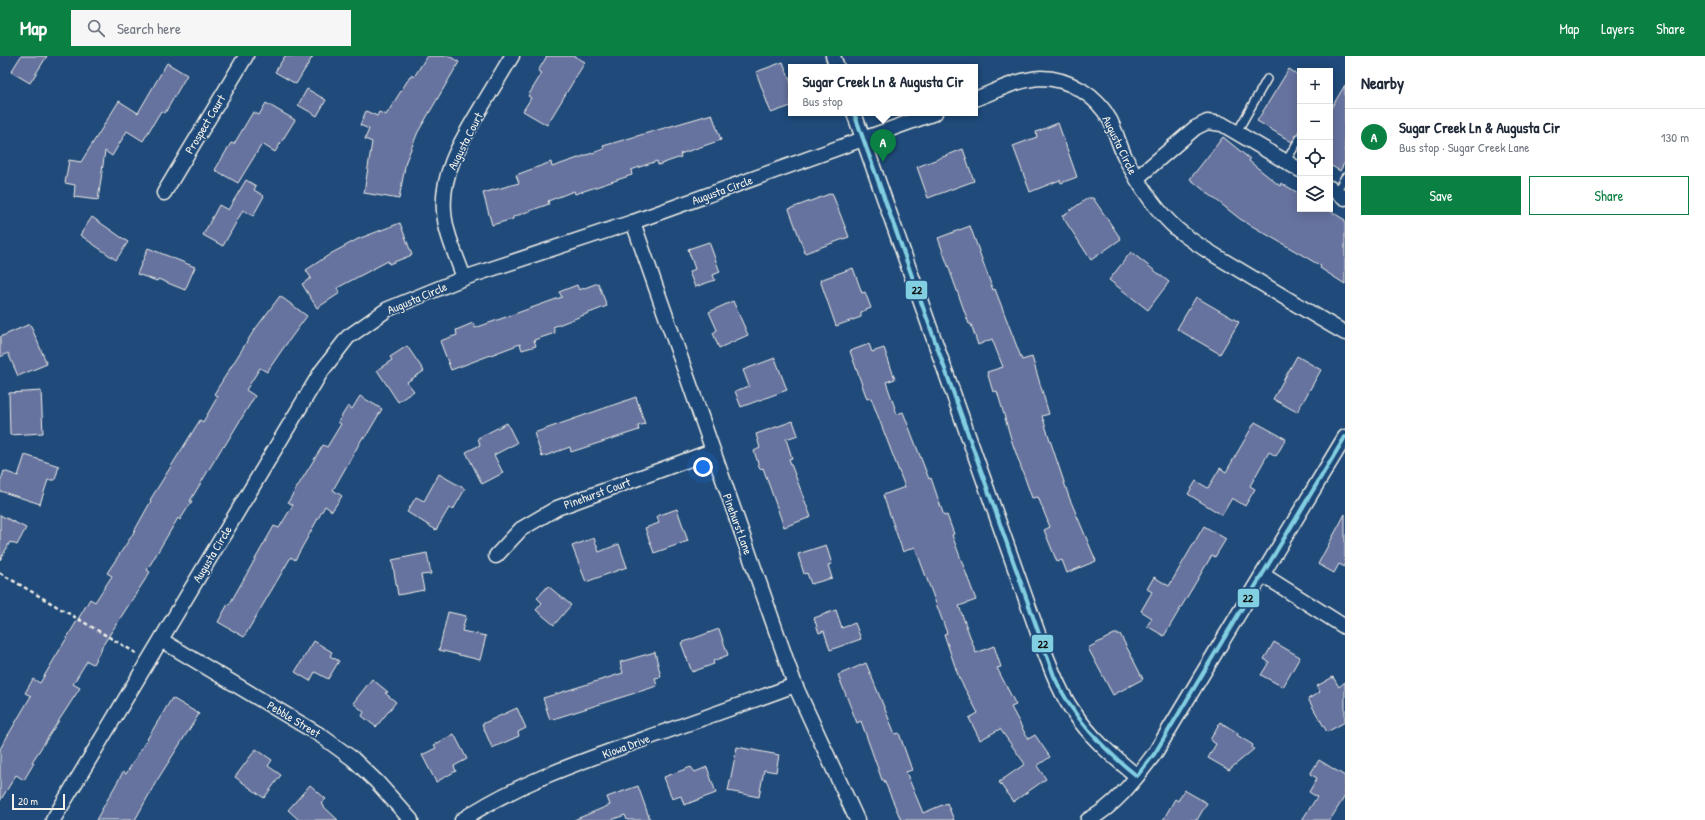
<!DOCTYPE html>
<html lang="en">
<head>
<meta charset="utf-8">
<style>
  body { margin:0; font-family:"Patrick Hand",sans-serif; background:#f6f6f7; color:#1f2937 }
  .controls { position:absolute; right:12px; top:12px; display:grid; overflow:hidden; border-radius:0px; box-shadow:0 2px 10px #0003 }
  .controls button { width:36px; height:36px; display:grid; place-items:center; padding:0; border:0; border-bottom:1px solid #e0e1e3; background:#fff; color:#1f2937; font:20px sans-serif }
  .scale { position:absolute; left:12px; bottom:10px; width:53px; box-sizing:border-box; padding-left:4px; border:2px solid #f4f1e8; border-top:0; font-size:11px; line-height:14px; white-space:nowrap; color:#f4f1e8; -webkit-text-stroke:3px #1f4a7a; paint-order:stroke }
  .you { position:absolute; left:703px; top:411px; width:14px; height:14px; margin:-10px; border:3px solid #fff; border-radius:50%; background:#1a73e8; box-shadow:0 0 0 6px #1a73e833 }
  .badge { display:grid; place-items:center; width:26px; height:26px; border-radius:50%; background:#0b8043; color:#fff; font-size:13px; font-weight:700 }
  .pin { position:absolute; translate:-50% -33px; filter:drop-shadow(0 1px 2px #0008) }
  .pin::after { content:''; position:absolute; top:21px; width:14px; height:12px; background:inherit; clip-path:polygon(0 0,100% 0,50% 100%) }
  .popup { position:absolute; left:788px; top:8px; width:190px; height:52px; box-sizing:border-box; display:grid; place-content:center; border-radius:0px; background:#fff; filter:drop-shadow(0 1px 3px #0005); font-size:13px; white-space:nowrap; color:#747a83 }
  .popup b { font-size:15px; color:#1f2937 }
  .popup::after { content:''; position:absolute; left:50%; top:100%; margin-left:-8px; border:8px solid transparent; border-top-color:#fff }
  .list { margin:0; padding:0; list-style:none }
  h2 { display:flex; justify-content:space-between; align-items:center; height:52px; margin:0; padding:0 16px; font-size:17px }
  h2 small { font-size:13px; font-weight:400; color:#747a83 }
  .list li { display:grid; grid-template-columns:26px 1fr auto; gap:12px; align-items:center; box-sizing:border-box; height:56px; padding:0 16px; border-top:1px solid #e0e1e3 }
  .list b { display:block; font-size:15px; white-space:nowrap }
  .list p { margin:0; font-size:13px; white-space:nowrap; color:#747a83 }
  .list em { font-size:13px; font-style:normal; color:#747a83 }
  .actions { display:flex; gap:8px; padding:12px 16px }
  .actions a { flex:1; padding:9px 0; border:1px solid #0b8043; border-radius:0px; text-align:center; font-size:14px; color:#0b8043 }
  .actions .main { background:#0b8043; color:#fff }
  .icon { flex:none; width:22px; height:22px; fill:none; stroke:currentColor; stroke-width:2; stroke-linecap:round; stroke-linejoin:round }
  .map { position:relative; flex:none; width:1345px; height:764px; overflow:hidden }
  header { display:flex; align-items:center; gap:24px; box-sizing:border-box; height:56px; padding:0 20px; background:#0b8043; color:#fff }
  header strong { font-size:19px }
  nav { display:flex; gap:22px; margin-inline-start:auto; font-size:14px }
  .search { width:280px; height:36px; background:#f6f6f7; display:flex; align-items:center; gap:10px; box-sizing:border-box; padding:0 14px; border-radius:0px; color:#747a83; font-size:15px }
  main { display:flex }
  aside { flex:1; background:#fff }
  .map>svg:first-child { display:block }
  .building { fill:#66739f; stroke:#f4f1e8 }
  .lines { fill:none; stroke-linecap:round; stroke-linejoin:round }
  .service-casing { stroke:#f4f1e8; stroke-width:10 }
  .minor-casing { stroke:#f4f1e8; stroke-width:17 }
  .path { stroke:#f4f1e8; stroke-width:2.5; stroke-dasharray:4 3; stroke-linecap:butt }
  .service { stroke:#1f4a7a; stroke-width:7 }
  .minor { stroke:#1f4a7a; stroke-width:14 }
  .bus-1-casing { stroke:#1f4a7a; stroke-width:7 }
  .bus-1 { stroke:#82cfe2; stroke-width:4 }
  .labels { text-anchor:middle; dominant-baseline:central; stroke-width:3; stroke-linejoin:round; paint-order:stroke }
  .street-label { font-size:12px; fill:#f4f1e8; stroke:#1f4a7a }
  .line-badge { stroke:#1f4a7a; stroke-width:1.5 }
  .pale-badge-label { font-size:11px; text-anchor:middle; font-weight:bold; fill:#111 }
</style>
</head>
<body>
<header>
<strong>Map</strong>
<div class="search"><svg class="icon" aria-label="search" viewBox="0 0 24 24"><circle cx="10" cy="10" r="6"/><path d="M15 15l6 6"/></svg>Search here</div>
<nav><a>Map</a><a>Layers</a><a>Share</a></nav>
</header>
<main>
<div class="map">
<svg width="1345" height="764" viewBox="0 0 1345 764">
  <rect width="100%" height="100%" fill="#1f4a7a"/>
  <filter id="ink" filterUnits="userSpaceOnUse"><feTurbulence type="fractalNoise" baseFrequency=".025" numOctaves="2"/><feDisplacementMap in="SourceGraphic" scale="8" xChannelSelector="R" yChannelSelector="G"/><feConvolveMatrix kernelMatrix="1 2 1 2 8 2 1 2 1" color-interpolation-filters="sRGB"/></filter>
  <g filter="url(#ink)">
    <g class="building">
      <polygon points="21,0 47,0 30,27 11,16"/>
      <polygon points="285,0 313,0 296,28 275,16"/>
      <polygon points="427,0 449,0 459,6 418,76 406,105 399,143 364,137 372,86 365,83 369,73 360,69 366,55 377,60 379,56 386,59 411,19 414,21"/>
      <polygon points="547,0 574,0 585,6 547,69 523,55 531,42 528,40 542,17 538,15"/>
      <polygon points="783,6 791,27 791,50 771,57 756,16"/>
      <polygon points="167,7 187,19 165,57 161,55 143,85 127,75 112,100 105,95 98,144 74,141 75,129 65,127 69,104 81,106 119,45 138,57"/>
      <polygon points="1289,13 1300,20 1300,73 1292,86 1257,65"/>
      <polygon points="1345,29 1345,106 1340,115 1330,109 1330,54"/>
      <polygon points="307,33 326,44 317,60 298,49"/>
      <polygon points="266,47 295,64 275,96 262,88 238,127 215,114 231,87 234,88 253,56 259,59"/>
      <polygon points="712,58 721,84 680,98 681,101 658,109 657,105 631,114 632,119 575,138 574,135 548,145 549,148 513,161 513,163 492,169 483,137 519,127 516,119 551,106 552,111 604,93 603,90"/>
      <polygon points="1058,67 1077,121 1061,127 1060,124 1030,136 1013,90 1037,81 1036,76"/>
      <polygon points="1223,81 1250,103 1249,105 1280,130 1281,127 1300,138 1300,153 1327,153 1345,164 1345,228 1320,212 1321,210 1240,163 1190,123"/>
      <polygon points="963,93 974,125 928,142 917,111"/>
      <polygon points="246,124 256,130 254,134 264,140 253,160 243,154 223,190 203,179 219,149 228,154"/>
      <polygon points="832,137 849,181 805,197 789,153"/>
      <polygon points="1088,142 1093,142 1121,183 1091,204 1062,160"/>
      <polygon points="92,161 128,186 116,204 80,179"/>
      <polygon points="400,167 412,199 389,208 388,205 337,232 340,237 317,252 302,228 311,222 306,214 332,197 358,183"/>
      <polygon points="970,170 993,234 995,233 1022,304 1032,301 1049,358 1042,360 1069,441 1096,505 1067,517 1062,504 1057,506 1044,474 1050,471 1038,441 1032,442 1012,386 997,335 993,336 987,316 1003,311 992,283 978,289 971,268 969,268 938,182"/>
      <polygon points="709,186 720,216 713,219 715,224 695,231 689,216 695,213 688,193"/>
      <polygon points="148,192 195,211 185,234 158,223 157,225 137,218"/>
      <polygon points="1131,196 1169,226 1148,254 1109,224"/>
      <polygon points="853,212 862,237 865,236 871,252 861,256 861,261 836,270 820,224"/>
      <polygon points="598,227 607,250 553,271 555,277 534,284 536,290 522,294 520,288 451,314 440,285 457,279 456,274 473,267 475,272 562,241 559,236 577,229 579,234"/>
      <polygon points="280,240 307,260 282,294 267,316 260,312 246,334 255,340 224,391 223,390 190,445 192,445 180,464 178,462 147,514 150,516 101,592 102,592 93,608 87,605 73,628 80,632 32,706 34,707 24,724 16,719 0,745 0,693 31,640 25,637 33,623 40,627 90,543 95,546 112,520 107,517 131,481 151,445 150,444 200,364 203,366 218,340 214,338 253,276"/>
      <polygon points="1196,241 1239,266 1220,298 1177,273"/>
      <polygon points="733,245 748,279 719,292 713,277 717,274 709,256"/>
      <polygon points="30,268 47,308 18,320 8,297 0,301 0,281"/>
      <polygon points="869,288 872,296 884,292 895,323 886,326 897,358 903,356 929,423 931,422 944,460 947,459 954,478 952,479 976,544 959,550 976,597 994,590 1001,611 997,612 1016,649 1011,651 1028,683 1035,679 1050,701 1037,710 1046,723 1013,746 999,726 1025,708 1000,673 980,684 969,662 978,657 959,622 944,578 947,577 915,491 903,496 883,439 905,431 871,342 867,343 850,295"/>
      <polygon points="407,290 424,315 407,326 414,335 398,346 377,314 392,304 390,301"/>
      <polygon points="1297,300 1321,314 1297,356 1273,343"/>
      <polygon points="775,302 787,334 741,351 735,335 749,330 743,314"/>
      <polygon points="41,335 43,377 10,379 9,337"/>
      <polygon points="360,340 382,353 365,382 363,381 333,434 342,440 332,455 325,450 295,504 291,501 244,581 218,566 228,548 229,549 274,470 279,472 293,449 288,446 323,389 327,391 341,368 338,366 348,350 352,353"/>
      <polygon points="636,341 645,368 638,370 639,374 571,396 570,391 542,401 534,377"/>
      <polygon points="793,365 798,379 786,383 792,402 789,403 811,461 784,471 763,412 760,413 754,395 760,392 756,378"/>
      <polygon points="1255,366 1286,383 1276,400 1269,396 1250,430 1255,433 1245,450 1232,442 1222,459 1188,438 1196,425 1208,432 1220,412 1226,416"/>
      <polygon points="507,367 517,387 494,399 503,417 482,428 466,396 480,389 478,382"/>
      <polygon points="25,399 59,410 55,424 48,424 40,448 0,435 0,427 4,415 18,420"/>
      <polygon points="439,418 465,433 453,454 449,452 436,474 407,456 416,441 424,445"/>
      <polygon points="677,453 688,485 654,497 645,472 659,467 657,460"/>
      <polygon points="1345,458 1345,511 1339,508 1334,517 1318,508"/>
      <polygon points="0,459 26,472 17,489 10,486 0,504"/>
      <polygon points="1204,470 1226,483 1215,501 1212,499 1164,580 1147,570 1152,562 1141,555 1152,536 1147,533 1154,521 1169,530"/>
      <polygon points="594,482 599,496 619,488 627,511 586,526 572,490"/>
      <polygon points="826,489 832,508 828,509 832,522 811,528 807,517 804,518 798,498"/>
      <polygon points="427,497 431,518 421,519 424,534 398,539 392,504"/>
      <polygon points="548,530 571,549 554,569 536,554 542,547 537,542"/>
      <polygon points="836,554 842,572 855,567 861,583 830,594 824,575 819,577 814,562"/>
      <polygon points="448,556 466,560 462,575 486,580 480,604 439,594"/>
      <polygon points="719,573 728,599 713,605 714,608 692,616 681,587"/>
      <polygon points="1114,578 1120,578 1143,623 1113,639 1088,592"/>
      <polygon points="314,585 332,596 330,600 339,605 328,623 315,616 310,625 295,616"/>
      <polygon points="1274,586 1300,601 1283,631 1261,619 1269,606 1264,603"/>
      <polygon points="655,596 661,621 655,622 657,630 550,664 543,642 623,617 620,606"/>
      <polygon points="866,607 895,678 899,677 912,714 906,716 923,757 947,747 954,764 901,764 884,724 882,724 861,665 857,667 838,619"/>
      <polygon points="1333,621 1339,631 1345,626 1345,666 1327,676 1308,643 1320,636 1317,630"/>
      <polygon points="372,623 388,636 385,637 396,646 376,671 362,660 364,656 353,647"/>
      <polygon points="172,642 199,658 156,726 135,764 96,764 123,716 126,718"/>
      <polygon points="517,652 526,672 518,676 519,680 492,692 482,668"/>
      <polygon points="1220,666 1238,677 1237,679 1253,689 1252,692 1254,693 1229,714 1208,702 1216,688 1210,684"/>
      <polygon points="454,678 467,703 454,710 456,715 436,726 422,699 436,692 434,689"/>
      <polygon points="737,691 779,699 776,716 764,714 759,741 728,735"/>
      <polygon points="256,693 272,704 268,710 281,719 264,742 235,721"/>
      <polygon points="1319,704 1345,720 1345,740 1330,764 1302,764 1317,741 1309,736 1317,722 1310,718"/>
      <polygon points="691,711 695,716 707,711 716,737 684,749 681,740 672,743 664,721"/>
      <polygon points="310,729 326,743 321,748 338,764 299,764 288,754"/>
      <polygon points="638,730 650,764 627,764 625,759 611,764 574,764 610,749 607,741"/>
      <polygon points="1184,734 1207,747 1197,764 1163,764 1175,743 1178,745"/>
    </g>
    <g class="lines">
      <defs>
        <g id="service">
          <polyline points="1237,76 1267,23"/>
          <polyline points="1286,105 1300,82"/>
          <polyline points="1336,136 1345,121"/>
        </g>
        <g id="minor">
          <polyline points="833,0 837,11"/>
          <path d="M975 43C996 35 1019 23 1041 22 1069 22 1097 40 1110 64 1116 76 1119 89 1125 101 1138 127 1155 154 1178 174 1199 191 1223 204 1246 218 1279 238 1312 258 1345 277"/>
          <path d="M854 57 1045 597C1053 617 1061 638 1073 655 1090 681 1113 701 1137 720"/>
          <polyline points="1137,122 1195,72 1207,66 1222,68 1300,114"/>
          <polyline points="1330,132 1345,142"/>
          <polyline points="164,137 246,0"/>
          <polyline points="633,166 795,629 857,764"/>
          <path d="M464 222C457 201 445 177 444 155 441 117 461 86 479 55 490 37 501 18 512 0"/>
          <polyline points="496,500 521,473 557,452 712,395"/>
          <polyline points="1263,519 1345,571"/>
          <polyline points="161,584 320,679 353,703 377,726 411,764"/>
          <polyline points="53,764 321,316 348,281 388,253 464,222 633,166 935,57"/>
          <path d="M462 764C514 729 574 708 633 687 687 668 741 649 795 629"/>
          <path d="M1088 764C1116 750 1136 722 1155 697L1345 381"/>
        </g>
      </defs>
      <use href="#service" class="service-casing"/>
      <use href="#minor" class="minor-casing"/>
      <polyline class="path" points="0,517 136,597"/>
      <use href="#service" class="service"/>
      <use href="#minor" class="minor"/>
      <defs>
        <path id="bus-1" d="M854 57 1054 620C1073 662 1102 692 1137 720L1155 697 1345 381"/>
      </defs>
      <use href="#bus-1" class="bus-1-casing"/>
      <use href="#bus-1" class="bus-1"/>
    </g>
  </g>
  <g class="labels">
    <g class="street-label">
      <text transform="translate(205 68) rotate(-59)">Prospect Court</text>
      <text transform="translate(465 85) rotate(-63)">Augusta Court</text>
      <text transform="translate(1120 89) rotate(64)">Augusta Circle</text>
      <text transform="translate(722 134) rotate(-20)">Augusta Circle</text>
      <text transform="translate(417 242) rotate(-23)">Augusta Circle</text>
      <text transform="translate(597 437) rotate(-20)">Pinehurst Court</text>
      <text transform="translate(738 468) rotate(70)">Pinehurst Lane</text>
      <text transform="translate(212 498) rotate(-59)">Augusta Circle</text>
      <text transform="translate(294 663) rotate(31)">Pebble Street</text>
      <text transform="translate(626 690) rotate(-20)">Kiowa Drive</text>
    </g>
  </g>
  <g class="line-badge">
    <rect x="905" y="224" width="23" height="20" rx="4" fill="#82cfe2"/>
    <rect x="1237" y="532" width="23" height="20" rx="4" fill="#82cfe2"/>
    <rect x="1031" y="578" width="23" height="19" rx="4" fill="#82cfe2"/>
  </g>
  <g class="pale-badge-label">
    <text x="917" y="238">22</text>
    <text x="1248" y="546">22</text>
    <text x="1043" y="592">22</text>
  </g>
</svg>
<div class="controls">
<button>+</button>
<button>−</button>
<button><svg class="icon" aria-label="locate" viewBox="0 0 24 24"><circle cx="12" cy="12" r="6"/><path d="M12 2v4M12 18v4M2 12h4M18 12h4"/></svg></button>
<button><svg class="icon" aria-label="layers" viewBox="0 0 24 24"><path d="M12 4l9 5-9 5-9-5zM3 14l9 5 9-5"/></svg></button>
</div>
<div class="scale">20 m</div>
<div class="you"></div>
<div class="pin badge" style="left:883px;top:106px">A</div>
<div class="popup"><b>Sugar Creek Ln &amp; Augusta Cir</b>Bus stop</div>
</div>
<aside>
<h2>Nearby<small></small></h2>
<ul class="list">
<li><span class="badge">A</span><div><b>Sugar Creek Ln &amp; Augusta Cir</b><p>Bus stop · Sugar Creek Lane</p></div><em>130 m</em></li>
</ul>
<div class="actions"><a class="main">Save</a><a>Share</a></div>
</aside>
</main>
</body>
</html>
